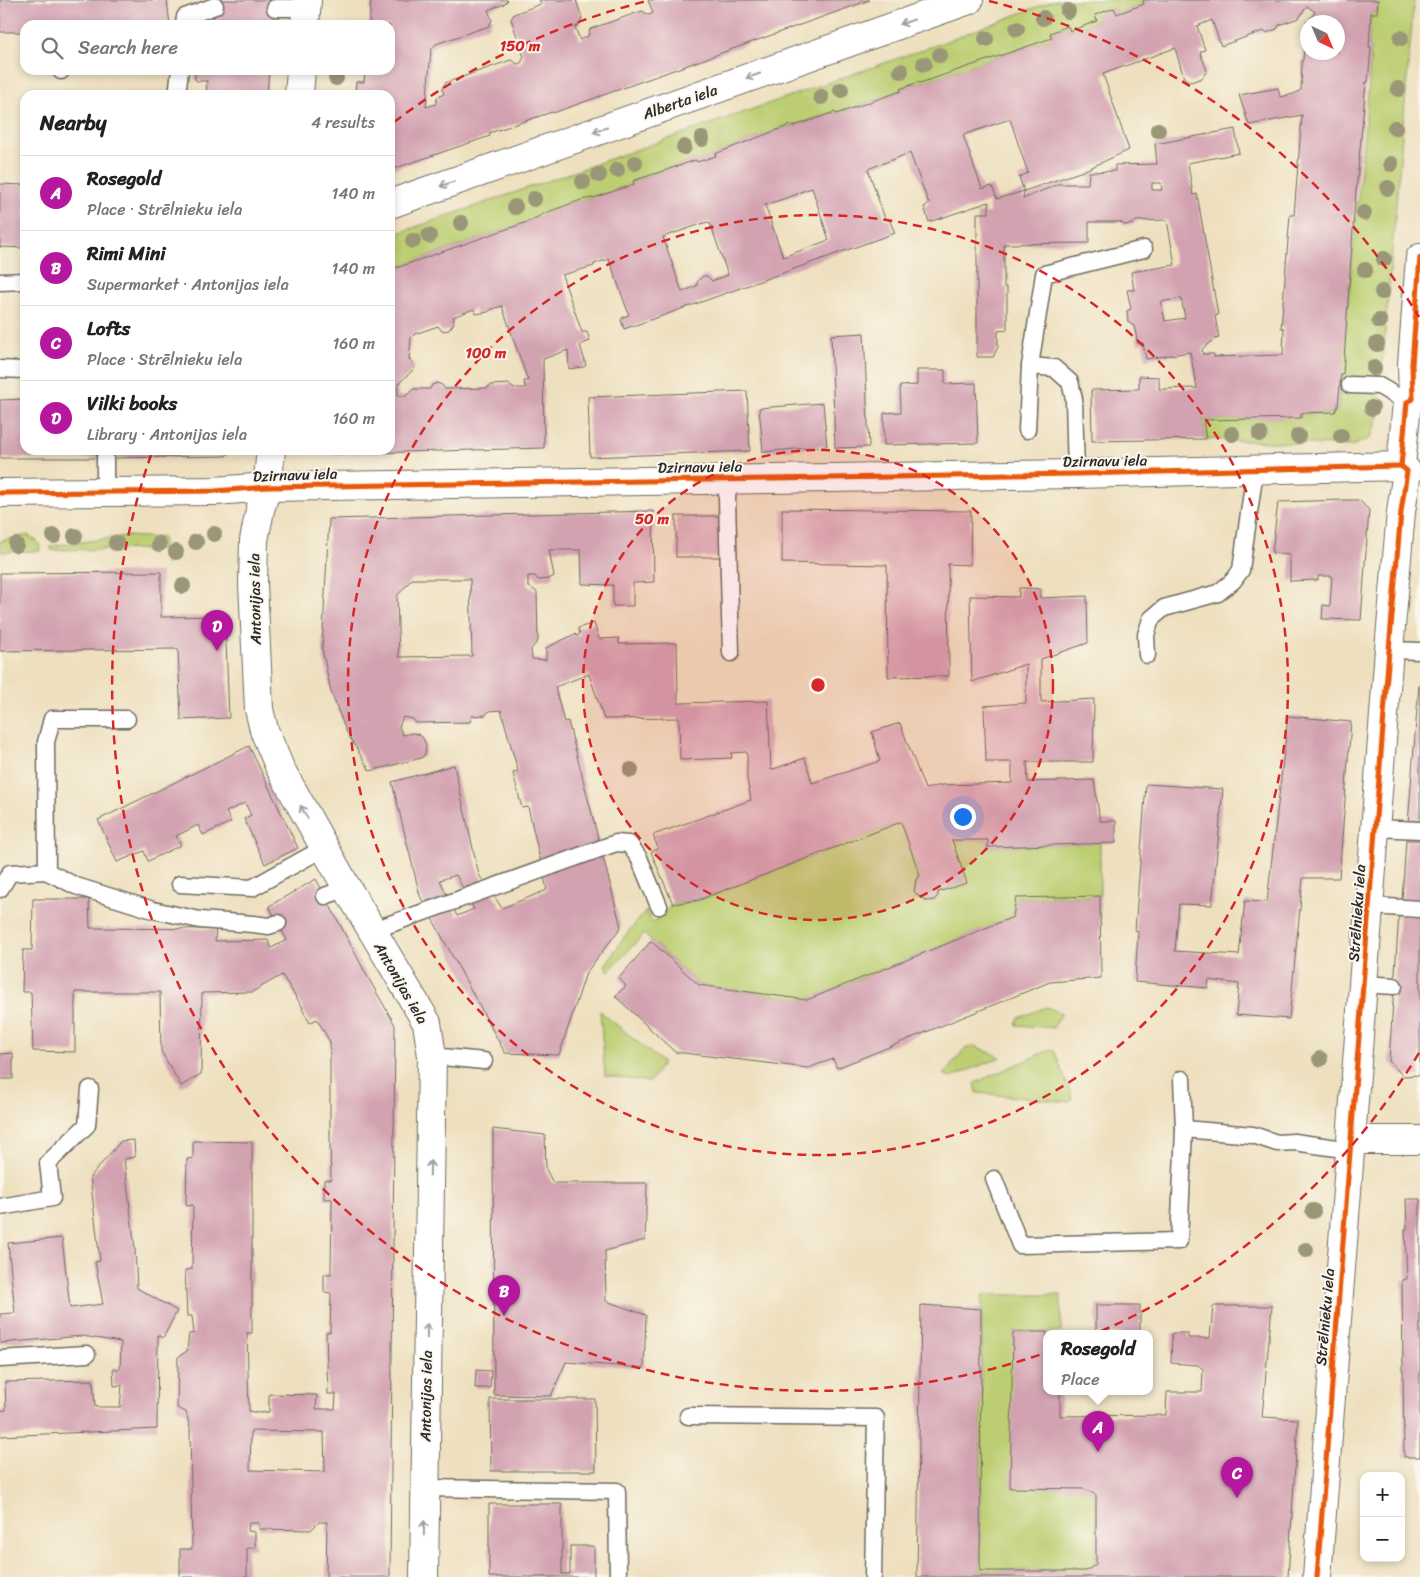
<!DOCTYPE html>
<html lang="en">
<head>
<meta charset="utf-8">
<style>
  body { margin:0; font-family:Sriracha,sans-serif; background:#f6f6f6; color:#222 }
  .controls { position:absolute; right:15px; bottom:15px; display:grid; overflow:hidden; border-radius:10px; box-shadow:0 2px 8px #0003 }
  .controls button { width:45px; height:45px; display:grid; place-items:center; padding:0; border:0; border-bottom:1px solid #e0e0e0; background:#fff; color:#222; font:25px sans-serif }
  .compass { position:absolute; left:1300px; top:15px; width:45px; height:45px; border-radius:50%; background:#fff; box-shadow:0 2px 8px #0003; rotate:136deg }
  .you { position:absolute; left:962px; top:816px; width:18px; height:18px; margin:-12px; border:4px solid #fff; border-radius:50%; background:#1a73e8; box-shadow:0 0 0 8px #1a73e833 }
  .badge { display:grid; place-items:center; width:32px; height:32px; border-radius:50%; background:#b5179e; color:#fff; font-size:16px; font-weight:700 }
  .pin { position:absolute; translate:-50% -41px; filter:drop-shadow(0 1px 2px #0008) }
  .pin::after { content:''; position:absolute; top:26px; width:18px; height:15px; background:inherit; clip-path:polygon(0 0,100% 0,50% 100%) }
  .popup { position:absolute; left:1043px; top:1330px; width:110px; height:65px; box-sizing:border-box; display:grid; place-content:center; border-radius:10px; background:#fff; filter:drop-shadow(0 1px 4px #0005); font-size:16px; white-space:nowrap; color:#767676 }
  .popup b { font-size:19px; color:#222 }
  .popup::after { content:''; position:absolute; left:50%; top:100%; margin-left:-10px; border:10px solid transparent; border-top-color:#fff }
  .list { margin:0; padding:0; list-style:none }
  h2 { display:flex; justify-content:space-between; align-items:center; height:65px; margin:0; padding:0 20px; font-size:21px }
  h2 small { font-size:16px; font-weight:400; color:#767676 }
  .list li { display:grid; grid-template-columns:32px 1fr auto; gap:15px; align-items:center; box-sizing:border-box; height:75px; padding:0 20px; border-top:1px solid #e0e0e0 }
  .list b { display:block; font-size:19px; white-space:nowrap }
  .list p { margin:0; font-size:16px; white-space:nowrap; color:#767676 }
  .list em { font-size:16px; font-style:normal; color:#767676 }
  .icon { flex:none; width:28px; height:28px; fill:none; stroke:currentColor; stroke-width:2; stroke-linecap:round; stroke-linejoin:round }
  .map { position:relative; flex:none; width:1420px; height:1577px; overflow:hidden }
  .search { position:absolute; background:#fff; box-shadow:0 2px 8px #0003; left:20px; top:20px; width:375px; height:55px; display:flex; align-items:center; gap:12px; box-sizing:border-box; padding:0 18px; border-radius:15px; color:#767676; font-size:19px }
  .panel { position:absolute; background:#fff; box-shadow:0 2px 8px #0003; left:20px; top:90px; width:375px; height:365px; border-radius:15px }
  .map>svg:first-child { display:block }
  .green { fill:#bcce71; stroke:#747c4e }
  .building { fill:#d3a2b1; fill-rule:evenodd }
  .lines { fill:none; stroke-linecap:round; stroke-linejoin:round }
  .lane-casing { stroke:#6f6a5f; stroke-width:19 }
  .street-casing { stroke:#6f6a5f; stroke-width:30 }
  .lane { stroke:#fff; stroke-width:16 }
  .street { stroke:#fff; stroke-width:28 }
  .cycleway-casing { stroke:#fbf7ec; stroke-width:8 }
  .cycleway { stroke:#e8590c; stroke-width:5 }
  .tree { fill:#9a9779 }
  .oneway { stroke:#a0a0a0 }
  .ring { fill:none; stroke:#d62828; stroke-width:2.5; stroke-dasharray:9 6 }
  .labels { text-anchor:middle; dominant-baseline:central; stroke-width:4; stroke-linejoin:round; paint-order:stroke }
  .street-label { font-size:15px; fill:#2b2b2b; stroke:#fbf7ec }
  .centre { fill:#d62828; stroke:#fbf7ec; stroke-width:2.5 }
  .ring-label { font-size:15px; text-anchor:middle; font-weight:bold; fill:#d62828; stroke:#fbf7ec; stroke-width:4; stroke-linejoin:round; paint-order:stroke }
</style>
</head>
<body>
<div class="map">
<svg width="1420" height="1577" viewBox="0 0 1420 1577">
  <rect width="100%" height="100%" fill="#fbf7ec"/>
  <filter id="ink" filterUnits="userSpaceOnUse"><feTurbulence type="fractalNoise" baseFrequency=".02" numOctaves="2"/><feDisplacementMap in="SourceGraphic" scale="10" xChannelSelector="R" yChannelSelector="G"/><feConvolveMatrix kernelMatrix="1 2 1 2 8 2 1 2 1" color-interpolation-filters="sRGB"/></filter>
  <filter id="wash" filterUnits="userSpaceOnUse"><feTurbulence type="fractalNoise" baseFrequency=".0096" numOctaves="4" result="noise"/><feDisplacementMap in="SourceGraphic" scale="20" xChannelSelector="R" yChannelSelector="G"/><feGaussianBlur stdDeviation="1.12" result="paint"/><feColorMatrix in="noise" values="0 0 0 0 0 0 0 0 0 0 0 0 0 0 0 0 0 1.4 0 .05"/><feComposite in="paint" operator="in"/></filter>
  <g filter="url(#wash)">
    <rect width="100%" height="100%" fill="#eee0bf"/>
    <g class="green">
      <path d="M1055 0H1143L1144 4 1117 14 1114 8 1096 15 1097 21 1070 31 1068 26 1051 32 1052 38 920 83 918 82 901 88V91L836 114 834 112 791 127 790 125 716 154V156L697 162 695 160 633 181 634 184C604 195 572 200 543 215 539 217 533 218 530 221L390 270V236L936 45Z"/>
      <polygon points="1378,0 1414,0 1377,423 1370,438 1352,446 1206,439 1203,420 1301,417 1301,413 1332,413 1338,409 1369,83 1371,48 1369,47 1371,13 1377,13"/>
      <polygon points="28,535 39,543 40,551 0,552 0,541"/>
      <polygon points="127,536 163,538 163,549 51,550 51,546"/>
      <path d="M901 822 920 876 916 880 914 891C919 899 925 901 934 900L938 896 952 840H988V847L1100 843V896L1016 898 1013 917 807 1000 699 985 644 934 609 971 605 966 624 937 646 911 653 923 673 904 699 900Z"/>
      <polygon points="1046,1007 1062,1013 1053,1028 1016,1025 1018,1018"/>
      <polygon points="600,1011 663,1063 650,1082 605,1076"/>
      <polygon points="974,1046 1001,1057 950,1078 944,1074 965,1049"/>
      <polygon points="1051,1049 1055,1052 1073,1099 1069,1102 977,1093 975,1083"/>
      <polygon points="982,1295 1061,1295 1061,1332 1013,1332 1085,1489 1096,1495 1096,1564 1086,1571 980,1571"/>
    </g>
    <g id="blocks">
      <g class="building">
        <polygon points="0,0 167,0 170,25 25,25 25,32 0,32"/>
        <polygon points="217,0 276,0 273,25 212,25"/>
        <polygon points="371,0 508,0 504,4 488,10 492,20 489,26 436,44 431,50 426,107 436,104 437,97 444,94 442,89 445,83 511,60 518,64 521,63 524,57 511,19 514,14 541,4 539,0 576,0 582,18 580,24 575,27 580,40 588,36 590,29 642,11 649,15 653,13 648,0 870,0 553,113 552,112 489,133 490,136 390,170 390,95 355,95 356,82 364,82 365,70 390,70 390,25 369,25"/>
        <path d="M1143 0H1378L1377 13H1371L1369 47H1371L1368 82H1366L1354 214 1343 375H1341L1338 406 1335 412 1301 413V418L1203 420 1206 439 1092 441 1091 390 1139 389V376L1159 377V389L1197 388 1190 352 1146 359 1143 343 1138 344 1134 326 1128 322 1127 311 1131 309 1127 290H1134L1131 272 1175 265 1167 220 1136 221 1133 224 1124 225 1121 222H1089V243L1004 244V287L1007 288V330L998 331V347L993 357H977V213H989V202L929 222 924 207 929 204 910 153 868 169 885 219H889L895 233 659 317 624 329 621 320 623 317 629 315 609 259 594 264V266L562 275 582 332H587L590 341 580 345 586 365 584 367 569 369 568 350 543 359 544 448 333 454 334 450H390V270L530 221 545 213 581 200 597 197 634 184 633 181 696 160 697 162 716 156 715 154 790 125 791 127 835 112 836 114 901 91 900 89 919 82 920 83 1052 38 1050 33 1068 26 1070 31 1097 21 1095 15 1114 8 1117 14 1144 4ZM1307 6 1315 12 1308 22H1306L1303 60H1302L1301 90 1294 94 1280 97 1278 88 1239 95 1249 125 1302 115 1294 215H1290L1281 328H1284L1283 355 1214 357V354H1203L1202 349 1215 339 1219 338 1215 316 1218 315 1197 194 1193 195 1188 163 1239 153 1235 129 1155 144 1157 164 1115 165V171L1089 172 1088 184H1058L1023 199 1024 191 997 199 992 186 982 189 963 135 1010 119 1028 173 1019 177 1024 191 1083 171 1129 150 1103 74 1175 48 1184 78 1191 82 1202 78 1207 71 1200 52 1205 50 1197 26 1212 20 1221 46 1263 31 1266 33 1277 29 1279 25 1299 18ZM1308 22H1338V52H1308ZM1152 183H1161L1162 190H1152ZM812 188 829 240 783 257 765 205 798 194 797 193ZM707 222 710 223 728 275 712 281 707 276H703L697 282V286L682 292 663 237ZM1181 298 1185 318 1165 321 1161 302ZM502 306 528 381H524L525 388H512L510 384 490 385 488 388 445 389 442 385 437 383 432 385 430 389H413L406 396H398V384L414 369 413 363 409 359 411 338 415 334 438 326 442 331 449 330 454 323 453 317 474 309 476 314 488 312 492 309Z"/>
        <polygon points="195,70 269,70 267,95 206,95 207,81 197,81 195,79"/>
        <polygon points="0,184 25,185 25,248 0,247"/>
        <polygon points="864,333 869,447 835,448 831,335"/>
        <polygon points="917,370 945,370 945,384 976,383 978,443 884,445 884,413 901,412 900,386 917,385"/>
        <polygon points="747,391 750,451 590,457 588,397"/>
        <polygon points="25,399 25,450 231,450 226,456 113,458 0,458 0,400"/>
        <polygon points="823,403 827,446 763,452 759,408"/>
        <polygon points="1345,500 1359,500 1369,510 1361,620 1322,619 1323,605 1330,606 1332,576 1318,576 1318,580 1290,581 1290,555 1272,553 1278,502"/>
        <polygon points="782,509 971,511 970,565 948,564 949,676 888,677 887,565 782,563"/>
        <path d="M653 511 654 582 633 583V606H613V585L582 584 581 550H549L554 576 549 579 538 580 535 576H528V586L537 592 538 641 531 649 532 659 546 660V648L575 634 577 636 580 634 578 628 594 623 599 639 619 638V644L677 643 678 703 768 701 771 770 805 758 812 783 880 761 872 732 900 723 925 789 941 785 1012 783V762H986L984 706 1026 703V664L972 682 970 596 1019 597V588H1030L1040 589V598L1087 596 1088 643 1041 659V702L1094 699 1093 762H1027L1028 782 1094 780 1100 821H1116V843L988 847V840H952L967 883 938 892V896L934 900 927 901 917 895 914 891 916 880 920 876 901 822 699 900 673 904 651 852 658 848 653 835 751 800 747 779V752L731 753 732 758 680 760 679 718 604 719 589 674 555 687 564 722 568 721 621 927 586 973 559 1055 505 1053 420 896 392 782 454 765 479 875 502 908 547 890 528 807 522 808 513 773 518 771 501 710 489 711 486 715 472 716 470 722 416 723 413 719 403 717 399 727 403 735 412 733 418 734 423 738 426 745 425 754 421 758 370 771 346 731 331 692 322 649 329 519ZM412 579H470L472 656 399 657 397 596ZM456 875 474 909 457 916 440 880Z"/>
        <rect x="676" y="516" width="46" height="41"/>
        <polygon points="161,572 161,617 225,616 229,718 181,720 178,649 0,651 0,573"/>
        <polygon points="1419,684 1420,684 1420,824 1408,824"/>
        <polygon points="1288,716 1351,722 1339,878 1303,878 1289,1019 1236,1015 1239,984 1209,980 1208,988 1135,982 1138,931 1135,930 1146,784 1223,789 1212,905 1179,904 1175,951 1239,955 1245,901 1267,902"/>
        <polygon points="249,746 298,848 265,864 244,819 251,815 245,803 226,812 231,822 203,835 198,825 176,836 181,845 148,861 144,851 117,862 98,820"/>
        <polygon points="1406,840 1420,840 1420,901 1402,900"/>
        <path d="M316 879 365 972 395 1025 390 1577H326L327 1522H319L311 1530 259 1529V1523H249L248 1531 255 1532V1548H247V1577H180V1549H192L190 1428 186 1412 177 1408 178 1357 187 1351 189 1334 194 1333 192 1316H187L185 1270 192 1269 193 1205 186 1206 187 1159 193 1158V1141L252 1142V1333H247L249 1411 258 1413 269 1412V1394L317 1395 316 1409H335L336 1394H328L326 1332H330L331 1293 324 1292V1274H331L332 1199H324V1180H331L330 1145V1042L317 1019 310 1023 302 1009 303 1008 282 975 252 992 202 993 201 1074 181 1086 161 1051 160 992H75V1052L33 1051 31 992H22L23 950H32L33 899H89L90 928 216 929 215 941 268 940 271 948 287 940 269 906ZM251 1431 324 1432 325 1472 250 1470Z"/>
        <polygon points="1100,896 1101,978 1050,982 837,1068 833,1059 808,1068 675,1052 615,996 626,986 619,978 651,941 699,985 807,1000 1013,917 1016,898"/>
        <polygon points="1399,914 1420,915 1420,1075 1403,1076 1389,1061"/>
        <polygon points="13,1053 13,1079 0,1079 0,1054"/>
        <polygon points="493,1129 545,1135 546,1169 553,1183 647,1183 645,1240 605,1251 606,1301 646,1315 644,1368 566,1362 551,1396 494,1395"/>
        <polygon points="134,1140 135,1157 124,1159 135,1249 137,1288 177,1311 163,1338 158,1335 157,1429 0,1436 0,1411 6,1410 5,1382 93,1380 95,1407 120,1407 122,1385 114,1386 113,1369 120,1369 121,1342 82,1336 0,1343 0,1314 15,1313 8,1243 62,1238 70,1308 103,1304 95,1262 100,1261 90,1177 121,1141"/>
        <polygon points="1406,1199 1420,1199 1420,1457 1404,1457 1402,1280 1407,1279 1405,1229 1407,1229"/>
        <polygon points="921,1305 981,1309 980,1571 1086,1571 1096,1564 1096,1495 1085,1489 1010,1488 1013,1332 1047,1332 1047,1391 1060,1391 1060,1416 1166,1415 1167,1392 1202,1392 1203,1369 1198,1365 1171,1363 1172,1333 1188,1333 1188,1338 1210,1338 1213,1306 1272,1306 1262,1417 1298,1419 1288,1577 917,1577"/>
        <rect x="1096" y="1305" width="44" height="28"/>
        <polygon points="476,1370 491,1371 490,1388 475,1388"/>
        <polygon points="490,1399 595,1399 596,1471 491,1471"/>
        <polygon points="489,1504 562,1504 562,1574 570,1574 570,1546 594,1546 594,1577 489,1577"/>
      </g>
    </g>
  </g>
  <g filter="url(#ink)">
    <use href="#blocks" fill-opacity="0" stroke="#6f6a5f" stroke-width="1"/>
    <g class="lines">
      <defs>
        <g id="lane">
          <polyline points="275,8 306,8"/>
          <polyline points="184,25 185,17 215,6"/>
          <polyline points="61,71 61,70"/>
          <polyline points="177,95 180,70"/>
          <polyline points="0,282 25,281"/>
          <polyline points="1030,366 1054,368 1070,382 1074,399 1076,474"/>
          <polyline points="0,369 25,370"/>
          <polyline points="1350,385 1379,386 1407,402"/>
          <polyline points="1027,430 1030,366 1044,274 1144,249"/>
          <polyline points="728,479 727,499 731,653"/>
          <polyline points="105,492 105,458"/>
          <polyline points="1389,650 1420,651"/>
          <polyline points="1147,655 1146,635 1151,619 1164,608 1218,593 1233,581 1241,570 1255,470"/>
          <polyline points="1376,828 1420,830"/>
          <polyline points="46,871 76,886 153,910 200,920 253,924 269,926 278,923"/>
          <polyline points="180,884 252,888 324,848"/>
          <polyline points="0,889 10,873 47,871 46,742 52,719 127,719"/>
          <polyline points="325,896 347,888"/>
          <polyline points="1370,906 1420,909"/>
          <polyline points="371,931 616,843 629,844 639,858 659,906"/>
          <polyline points="1364,984 1394,986"/>
          <polyline points="432,1056 484,1061"/>
          <polyline points="1182,1079 1184,1129"/>
          <polyline points="994,1179 1020,1245 1179,1241 1184,1129 1253,1135 1277,1143 1294,1142 1351,1150"/>
          <polyline points="0,1207 52,1198 48,1163 87,1125 90,1089"/>
          <polyline points="0,1359 87,1354"/>
          <polyline points="688,1416 876,1418 873,1577"/>
          <polyline points="425,1488 617,1491 618,1577"/>
        </g>
        <g id="street">
          <polyline points="305,25 307,0"/>
          <polyline points="299,95 301,70"/>
          <polyline points="390,204 969,0"/>
          <polyline points="1413,399 1412,364 1420,258"/>
          <polyline points="271,450 267,487 260,510 254,540 253,584 259,709 264,730 280,768 347,888 427,1023 432,1056 424,1577"/>
          <polyline points="1401,466 1407,402 1413,399"/>
          <polyline points="0,493 215,491 267,487 1076,474 1401,466"/>
          <polyline points="1352,1140 1420,1140"/>
          <polyline points="1317,1577 1389,650 1401,512 1407,471"/>
        </g>
      </defs>
      <use href="#lane" class="lane-casing"/>
      <use href="#street" class="street-casing"/>
      <use href="#lane" class="lane"/>
      <use href="#street" class="street"/>
      <defs>
        <g id="cycleway">
          <polyline points="1401,466 1407,402 1413,399 1412,364 1420,258"/>
          <polyline points="0,493 215,491 267,487 1076,474 1401,466"/>
          <polyline points="1317,1577 1389,650 1401,512 1407,471 1401,466"/>
        </g>
      </defs>
      <use href="#cycleway" class="cycleway-casing"/>
      <use href="#cycleway" class="cycleway"/>
    </g>
    <g class="tree">
      <circle cx="1068" cy="11" r="8"/>
      <circle cx="1043" cy="18" r="8"/>
      <circle cx="1017" cy="29" r="8"/>
      <circle cx="1401" cy="38" r="8"/>
      <circle cx="986" cy="39" r="8"/>
      <circle cx="940" cy="55" r="8"/>
      <circle cx="924" cy="64" r="8"/>
      <circle cx="901" cy="71" r="8"/>
      <circle cx="336" cy="78" r="8"/>
      <circle cx="1398" cy="89" r="8"/>
      <circle cx="841" cy="90" r="8"/>
      <circle cx="821" cy="97" r="8"/>
      <circle cx="1395" cy="128" r="8"/>
      <circle cx="1158" cy="130" r="8"/>
      <circle cx="702" cy="139" r="8"/>
      <circle cx="684" cy="147" r="8"/>
      <circle cx="635" cy="163" r="8"/>
      <circle cx="1391" cy="164" r="8"/>
      <circle cx="617" cy="170" r="8"/>
      <circle cx="599" cy="175" r="8"/>
      <circle cx="583" cy="182" r="8"/>
      <circle cx="1388" cy="188" r="8"/>
      <circle cx="534" cy="199" r="8"/>
      <circle cx="515" cy="207" r="8"/>
      <circle cx="1364" cy="213" r="8"/>
      <circle cx="461" cy="223" r="8"/>
      <circle cx="429" cy="236" r="8"/>
      <circle cx="413" cy="241" r="8"/>
      <circle cx="1384" cy="259" r="8"/>
      <circle cx="1365" cy="270" r="8"/>
      <circle cx="1382" cy="292" r="8"/>
      <circle cx="1379" cy="321" r="8"/>
      <circle cx="1377" cy="344" r="8"/>
      <circle cx="1374" cy="368" r="8"/>
      <circle cx="1372" cy="408" r="8"/>
      <circle cx="1232" cy="434" r="8"/>
      <circle cx="1260" cy="434" r="8"/>
      <circle cx="1298" cy="436" r="8"/>
      <circle cx="1341" cy="436" r="8"/>
      <circle cx="214" cy="534" r="8"/>
      <circle cx="54" cy="536" r="8"/>
      <circle cx="75" cy="536" r="8"/>
      <circle cx="196" cy="542" r="8"/>
      <circle cx="116" cy="543" r="8"/>
      <circle cx="159" cy="544" r="8"/>
      <circle cx="16" cy="545" r="8"/>
      <circle cx="176" cy="552" r="8"/>
      <circle cx="183" cy="586" r="8"/>
      <circle cx="631" cy="770" r="8"/>
      <circle cx="1320" cy="1059" r="8"/>
      <circle cx="1313" cy="1211" r="8"/>
      <circle cx="1306" cy="1250" r="8"/>
    </g>
    <defs><path id="oneway-shaft" d="M-6 0H5M1.5-3L5.5 0L1.5 3" fill="none" stroke-width="1.6" stroke-linecap="round" stroke-linejoin="round" transform="scale(1.25)"/></defs>
    <g class="oneway">
      <use href="#oneway-shaft" transform="translate(907 22) rotate(161)"/>
      <use href="#oneway-shaft" transform="translate(753 76) rotate(161)"/>
      <use href="#oneway-shaft" transform="translate(600 130) rotate(161)"/>
      <use href="#oneway-shaft" transform="translate(447 184) rotate(161)"/>
      <use href="#oneway-shaft" transform="translate(304 812) rotate(-119)"/>
      <use href="#oneway-shaft" transform="translate(430 1168) rotate(-89)"/>
      <use href="#oneway-shaft" transform="translate(427 1331) rotate(-89)"/>
      <use href="#oneway-shaft" transform="translate(424 1528) rotate(-89)"/>
    </g>
  </g>
  <circle cx="818" cy="685" r="235" fill="#d62828" fill-opacity=".12"/>
  <g class="ring">
    <circle cx="818" cy="685" r="235"/>
    <circle cx="818" cy="685" r="470"/>
    <path d="M1419 1053A705 705 0 0 1 151 455M394 122A705 705 0 0 1 647 1M989 1A705 705 0 0 1 1419 317"/>
  </g>
  <g class="labels">
    <g class="street-label">
      <text transform="translate(680 102) rotate(-19)">Alberta iela</text>
      <text transform="translate(1105 461) rotate(-1)">Dzirnavu iela</text>
      <text transform="translate(700 467) rotate(-1)">Dzirnavu iela</text>
      <text transform="translate(295 475) rotate(-2)">Dzirnavu iela</text>
      <text transform="translate(255 599) rotate(-91)">Antonijas iela</text>
      <text transform="translate(1357 913) rotate(-86)">Strēlnieku iela</text>
      <text transform="translate(401 983) rotate(60)">Antonijas iela</text>
      <text transform="translate(1325 1317) rotate(-85)">Strēlnieku iela</text>
      <text transform="translate(426 1396) rotate(-89)">Antonijas iela</text>
    </g>
  </g>
  <circle cx="818" cy="685" r="8" class="centre"/>
  <g class="ring-label">
    <text x="520" y="51">150 m</text>
    <text x="486" y="358">100 m</text>
    <text x="652" y="524">50 m</text>
  </g>
</svg>
<div class="controls">
<button>+</button>
<button>−</button>
</div>
<svg class="compass" viewBox="-18 -18 36 36"><path d="M0-13l5 13h-10z" fill="#e53935"/><path d="M0 13l5-13h-10z" fill="#767676"/></svg>
<div class="you"></div>
<div class="pin badge" style="left:1098px;top:1452px">A</div>
<div class="popup"><b>Rosegold</b>Place</div>
<div class="pin badge" style="left:504px;top:1316px">B</div>
<div class="pin badge" style="left:1237px;top:1498px">C</div>
<div class="pin badge" style="left:217px;top:651px">D</div>
<div class="search"><svg class="icon" aria-label="search" viewBox="0 0 24 24"><circle cx="10" cy="10" r="6"/><path d="M15 15l6 6"/></svg>Search here</div>
<section class="panel">
<h2>Nearby<small>4 results</small></h2>
<ul class="list">
<li><span class="badge">A</span><div><b>Rosegold</b><p>Place · Strēlnieku iela</p></div><em>140 m</em></li>
<li><span class="badge">B</span><div><b>Rimi Mini</b><p>Supermarket · Antonijas iela</p></div><em>140 m</em></li>
<li><span class="badge">C</span><div><b>Lofts</b><p>Place · Strēlnieku iela</p></div><em>160 m</em></li>
<li><span class="badge">D</span><div><b>Vilki books</b><p>Library · Antonijas iela</p></div><em>160 m</em></li>
</ul>
</section>
</div>
</body>
</html>
